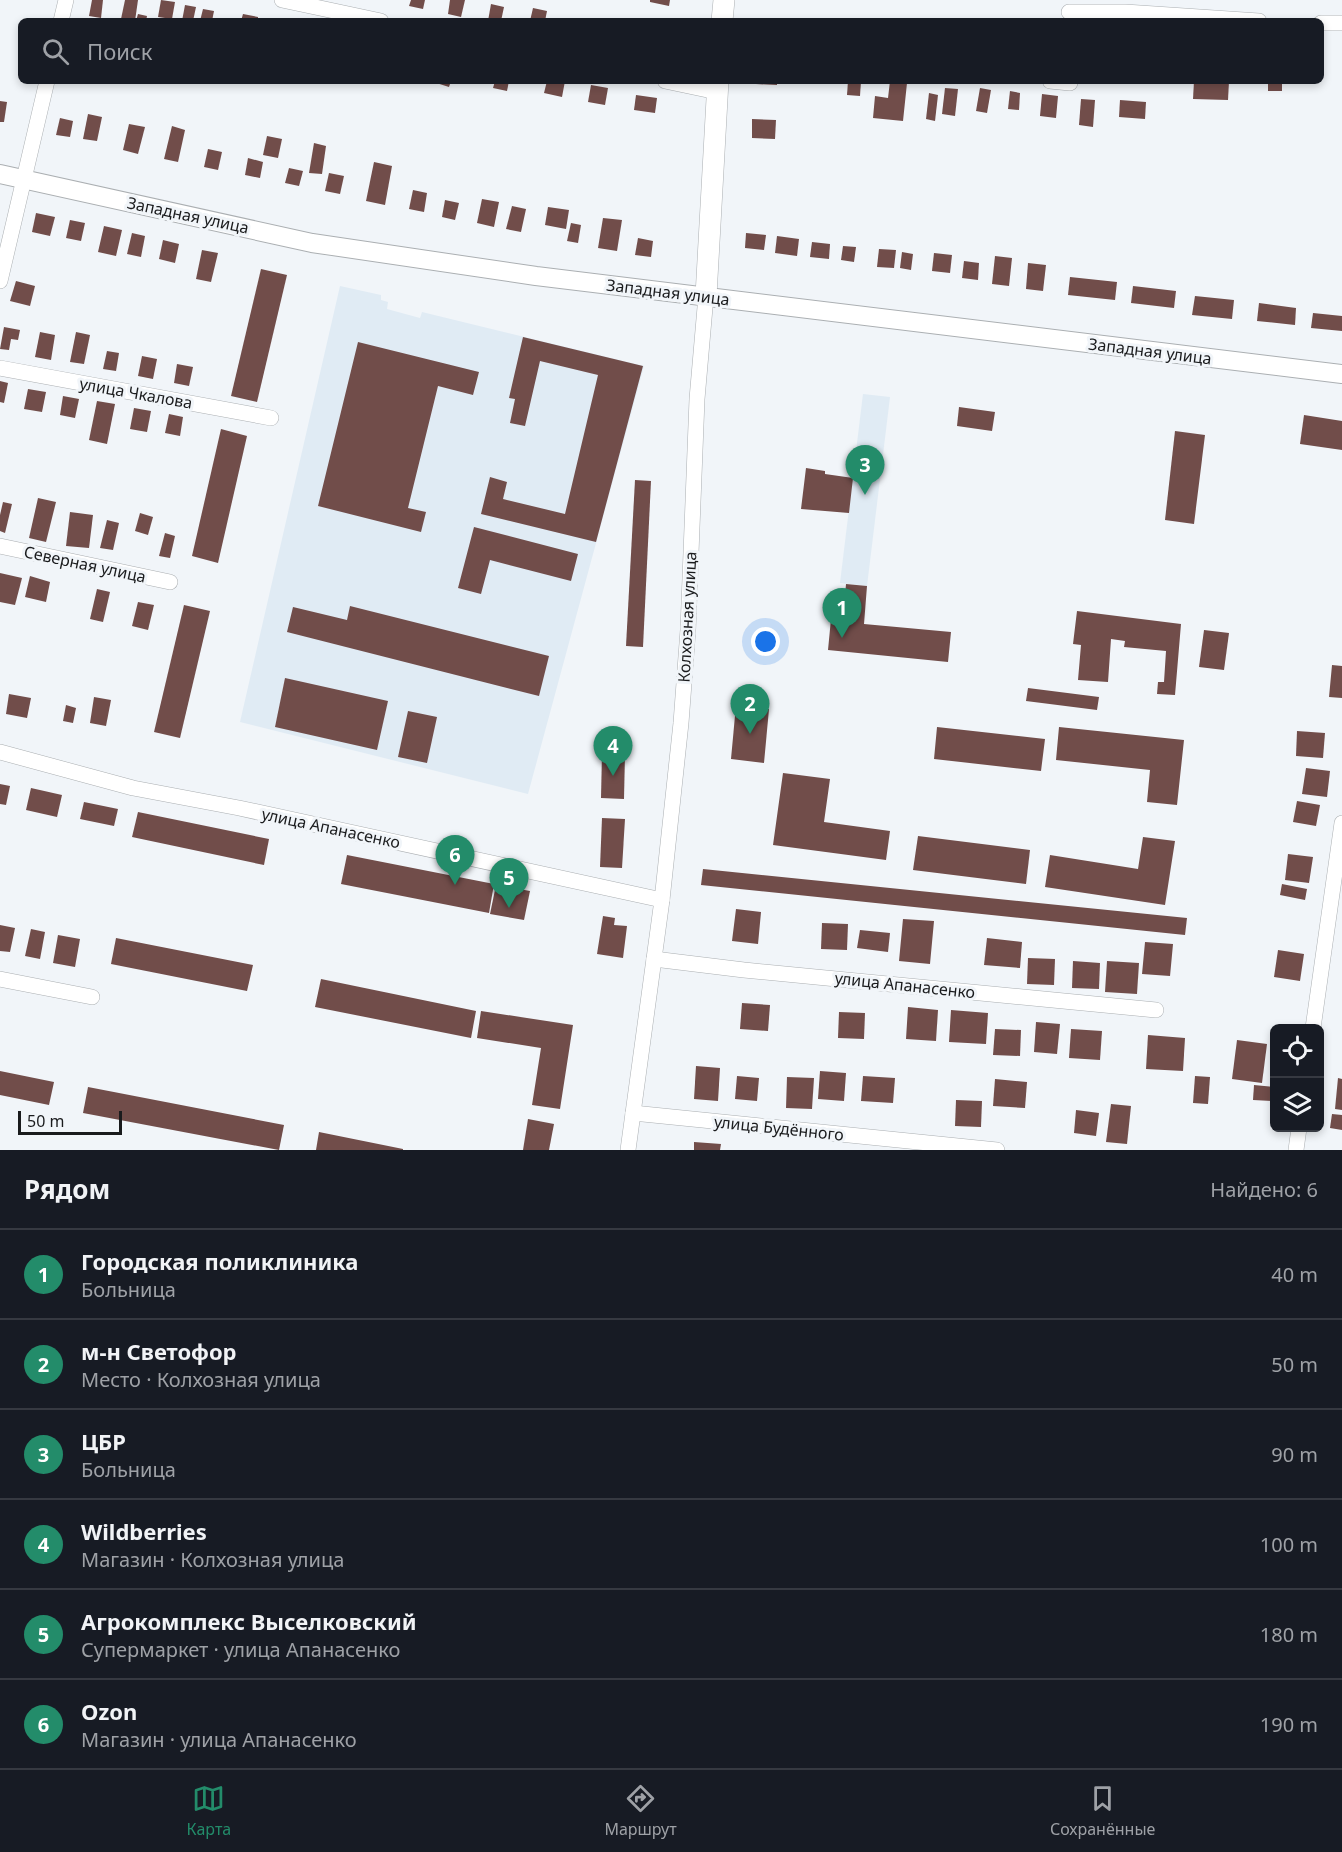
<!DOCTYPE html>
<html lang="ru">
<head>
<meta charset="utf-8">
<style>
  body { margin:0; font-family:"Noto Sans",sans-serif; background:#242831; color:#f1f3f6 }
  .controls { position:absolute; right:18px; bottom:18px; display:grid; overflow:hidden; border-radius:9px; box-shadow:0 3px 9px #0003 }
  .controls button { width:54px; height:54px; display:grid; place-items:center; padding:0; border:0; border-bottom:2px solid #363941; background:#171b24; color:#f1f3f6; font:30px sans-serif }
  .scale { position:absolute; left:18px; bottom:15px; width:104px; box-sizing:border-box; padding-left:6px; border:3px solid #1a1b1d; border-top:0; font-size:16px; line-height:21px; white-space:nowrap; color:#1a1b1d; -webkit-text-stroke:4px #f1f5f9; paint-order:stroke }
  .you { position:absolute; left:766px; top:642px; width:21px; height:21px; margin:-15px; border:4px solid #fff; border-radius:50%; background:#1a73e8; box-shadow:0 0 0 9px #1a73e833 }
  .badge { display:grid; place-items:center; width:39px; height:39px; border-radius:50%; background:#238c6a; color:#fff; font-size:20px; font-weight:700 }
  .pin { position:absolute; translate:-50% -50px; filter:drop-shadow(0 2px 3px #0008) }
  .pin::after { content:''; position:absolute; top:32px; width:21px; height:18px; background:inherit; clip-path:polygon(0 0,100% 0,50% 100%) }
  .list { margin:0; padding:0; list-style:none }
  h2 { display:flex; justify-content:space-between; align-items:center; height:78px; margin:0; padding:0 24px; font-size:26px }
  h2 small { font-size:20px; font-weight:400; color:#9ea1a6 }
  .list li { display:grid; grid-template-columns:39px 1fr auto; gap:18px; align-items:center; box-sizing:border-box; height:90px; padding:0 24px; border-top:2px solid #363941 }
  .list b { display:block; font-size:22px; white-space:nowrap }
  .list p { margin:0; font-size:20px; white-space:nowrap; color:#9ea1a6 }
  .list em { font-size:20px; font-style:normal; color:#9ea1a6 }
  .icon { flex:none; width:33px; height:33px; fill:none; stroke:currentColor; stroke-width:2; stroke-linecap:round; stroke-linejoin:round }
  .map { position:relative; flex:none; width:1342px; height:1150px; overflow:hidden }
  .search { position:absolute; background:#171b24; box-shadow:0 3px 9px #0003; left:18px; right:18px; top:18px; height:66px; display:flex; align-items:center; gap:15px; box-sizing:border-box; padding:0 21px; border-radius:9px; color:#9ea1a6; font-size:22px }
  .sheet { height:618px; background:#171b24 }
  nav { display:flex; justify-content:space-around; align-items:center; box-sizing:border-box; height:84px; border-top:2px solid #363941; background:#171b24; font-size:16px; color:#9ea1a6 }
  nav a { display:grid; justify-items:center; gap:3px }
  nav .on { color:#238c6a }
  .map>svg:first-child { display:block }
  .built { fill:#e0ebf4 }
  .building { fill:#714d4a }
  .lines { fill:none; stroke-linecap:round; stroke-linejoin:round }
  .minor-casing { stroke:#abafb2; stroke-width:16 }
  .tertiary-casing { stroke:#abafb2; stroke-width:20 }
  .secondary-casing { stroke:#abafb2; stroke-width:22 }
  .minor { stroke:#fff; stroke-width:15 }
  .tertiary { stroke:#fff; stroke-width:18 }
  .secondary { stroke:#fff; stroke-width:21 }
  .labels { text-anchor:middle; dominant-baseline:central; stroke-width:6; stroke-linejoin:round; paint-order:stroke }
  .street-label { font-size:16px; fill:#1a1b1d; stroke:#f1f5f9 }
</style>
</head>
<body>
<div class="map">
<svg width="1342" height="1150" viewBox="0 0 1342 1150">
  <rect width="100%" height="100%" fill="#f1f5f9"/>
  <g class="built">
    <polygon points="340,286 381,295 381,300 388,302 387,309 420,318 422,312 644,366 528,794 240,722"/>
    <polygon points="863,394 890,397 867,586 840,583"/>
  </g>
  <g class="building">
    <polygon points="92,0 103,0 101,18 89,16"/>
    <polygon points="125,0 138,0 135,21 121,19"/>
    <polygon points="161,0 175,2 172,19 158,17"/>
    <polygon points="411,0 425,0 423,9 409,6"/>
    <polygon points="450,0 465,0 461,17 448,14"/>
    <polygon points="650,0 670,0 669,6 650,2"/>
    <polygon points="491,4 504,7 501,21 488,21"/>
    <polygon points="185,5 196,7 193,21 182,21"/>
    <polygon points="533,8 547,11 545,21 530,21"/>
    <polygon points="203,9 214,11 212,21 200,21"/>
    <polygon points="138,14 147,16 146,21 136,21"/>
    <polygon points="243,14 258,17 258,21 241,21"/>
    <polygon points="430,81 451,81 449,87"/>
    <polygon points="495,81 509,81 507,91 493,88"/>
    <polygon points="547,81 565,81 562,97 544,93"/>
    <polygon points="756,81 777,81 777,85 756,84"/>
    <polygon points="848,81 861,81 860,96 847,95"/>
    <polygon points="890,81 907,83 903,121 873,118 875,96 888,98"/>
    <polygon points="1194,81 1229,81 1228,100 1193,99"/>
    <rect x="1233" y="81" width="20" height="3"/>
    <rect x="1268" y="81" width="14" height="10"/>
    <polygon points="591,85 608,88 605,105 588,102"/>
    <polygon points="945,88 958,89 955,116 942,114"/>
    <polygon points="980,88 991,90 987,113 976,111"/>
    <polygon points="1010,91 1020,93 1019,110 1008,109"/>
    <polygon points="929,93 938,95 935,121 926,119"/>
    <polygon points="1042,94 1058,96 1056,118 1040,116"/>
    <polygon points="636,95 657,98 655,113 634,110"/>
    <polygon points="1081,99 1095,100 1093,127 1079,125"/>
    <polygon points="1120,100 1146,102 1145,119 1119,117"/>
    <polygon points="0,101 7,102 4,122 0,122"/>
    <polygon points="88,114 102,117 97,141 83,139"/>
    <polygon points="60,118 73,121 70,137 56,135"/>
    <polygon points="752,119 776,120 775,139 752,138"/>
    <polygon points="129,124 145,127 138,154 123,150"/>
    <polygon points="172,126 185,130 178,162 164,159"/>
    <polygon points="267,136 282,139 278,158 263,155"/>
    <polygon points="314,143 326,146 322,174 309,173"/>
    <polygon points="208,149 222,152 218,170 204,167"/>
    <polygon points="248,158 263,162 260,178 245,175"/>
    <polygon points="374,162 392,166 385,205 366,201"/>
    <polygon points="289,168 303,171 299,186 285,183"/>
    <polygon points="329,173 344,176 340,194 325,191"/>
    <polygon points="413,190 427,193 424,212 409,209"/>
    <polygon points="482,199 499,202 494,227 477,223"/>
    <polygon points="445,200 459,203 455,220 442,217"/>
    <polygon points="512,206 526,209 521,232 506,229"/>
    <polygon points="548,207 569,210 566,229 545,225"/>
    <polygon points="36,213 55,217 50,236 32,232"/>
    <polygon points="603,218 622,220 617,251 598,248"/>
    <polygon points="70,220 85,223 81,241 66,238"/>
    <polygon points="571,223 581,225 578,243 567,241"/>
    <polygon points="104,226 122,230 116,256 98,252"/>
    <polygon points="132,233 145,236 141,257 127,254"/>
    <polygon points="746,233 766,235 764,250 745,248"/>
    <polygon points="777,236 799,239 797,256 775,253"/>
    <polygon points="638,238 653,241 651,257 635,255"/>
    <polygon points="163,240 179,244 175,263 159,259"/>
    <polygon points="812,242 830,244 829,259 810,257"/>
    <polygon points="843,246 856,247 854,262 841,260"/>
    <polygon points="879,249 896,250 894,268 877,267"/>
    <polygon points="202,250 218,253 211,282 196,279"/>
    <polygon points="902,252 913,254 911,270 900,268"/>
    <polygon points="934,253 952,255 950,273 932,271"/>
    <polygon points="995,256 1012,258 1009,286 992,284"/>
    <polygon points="964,261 979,263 978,280 962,278"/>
    <polygon points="1028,263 1046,265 1043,291 1026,289"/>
    <polygon points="261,269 287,275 257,402 231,396"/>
    <polygon points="1070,277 1117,282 1115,300 1068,295"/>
    <polygon points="16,281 35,286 30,306 10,301"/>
    <polygon points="1133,286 1176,291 1174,308 1131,303"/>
    <polygon points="1195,296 1234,300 1232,319 1192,315"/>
    <polygon points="1259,303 1296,308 1295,325 1257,321"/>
    <polygon points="1313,313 1342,316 1342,331 1311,328"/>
    <polygon points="4,327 20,330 18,340 11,339 9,350 0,349"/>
    <polygon points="40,332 55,335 51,360 35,357"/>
    <polygon points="76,332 90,335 84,364 70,362"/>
    <polygon points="523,337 643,366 596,542 481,514 490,477 507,482 503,499 565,514 598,375 540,361 525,426 510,423 515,399 509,398"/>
    <polygon points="358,342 479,372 473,395 438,386 408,508 426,512 421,532 318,506"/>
    <polygon points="107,351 119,353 116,371 103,369"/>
    <polygon points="142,356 157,359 153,379 138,376"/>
    <polygon points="177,364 193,367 189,386 174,383"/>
    <polygon points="0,381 8,383 4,403 0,402"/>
    <polygon points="28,389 46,392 42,412 24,409"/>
    <polygon points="63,396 79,399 75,418 60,415"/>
    <polygon points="97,401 115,404 107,444 89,440"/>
    <polygon points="959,407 995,412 992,431 957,426"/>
    <polygon points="134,408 151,411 147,432 130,429"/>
    <polygon points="169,414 183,417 180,436 165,433"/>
    <polygon points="1304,415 1342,421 1342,450 1300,444"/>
    <polygon points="221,429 247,436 218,563 192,556"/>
    <polygon points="1175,431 1205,435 1194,524 1165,520"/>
    <polygon points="806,468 825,471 825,474 853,478 849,513 801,509"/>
    <polygon points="635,480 651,481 643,647 626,646"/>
    <polygon points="38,498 56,502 46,542 29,538"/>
    <polygon points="3,502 12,504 5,533 0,531 0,515"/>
    <polygon points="70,512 93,515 89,548 66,546"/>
    <polygon points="140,513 153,517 148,535 135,531"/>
    <polygon points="107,520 119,523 113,550 100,548"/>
    <polygon points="474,527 578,554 571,581 490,560 481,594 458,588"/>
    <polygon points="165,533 175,536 170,558 159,556"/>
    <polygon points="0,573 22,578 15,605 0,602"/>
    <polygon points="30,576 50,582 46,602 25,597"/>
    <polygon points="846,584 867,586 864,624 951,632 948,662 828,650 831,619 843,620"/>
    <polygon points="97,589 110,592 103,622 90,619"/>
    <polygon points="138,602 154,605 148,630 132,626"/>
    <polygon points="184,605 210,611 180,738 154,732"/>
    <polygon points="350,606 549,656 539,696 287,632 293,607 347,620"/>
    <polygon points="1077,611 1181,624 1175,695 1157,694 1158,682 1164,682 1166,651 1124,647 1125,641 1111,639 1108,682 1078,680 1081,645 1073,644"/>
    <polygon points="1204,630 1229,633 1224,670 1199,667"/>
    <polygon points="1332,665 1342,666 1342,698 1329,697"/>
    <polygon points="285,678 388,701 377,750 275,727"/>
    <polygon points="1028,688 1099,697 1097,710 1026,701"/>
    <polygon points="9,694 31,698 27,718 6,714"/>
    <polygon points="94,697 111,700 106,726 90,723"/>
    <polygon points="66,705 76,708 73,723 63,721"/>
    <polygon points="736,705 769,709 764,763 731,759"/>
    <polygon points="408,711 437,717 427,763 398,757"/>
    <polygon points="937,727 1045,739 1041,771 934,759"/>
    <polygon points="1059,727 1184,740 1177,805 1147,802 1150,770 1056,760"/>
    <polygon points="1297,731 1325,733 1323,758 1296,756"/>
    <polygon points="602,753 625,754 624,799 601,798"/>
    <polygon points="1306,768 1330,771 1327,797 1302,794"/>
    <polygon points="783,773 830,779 824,822 890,831 886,860 773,845"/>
    <polygon points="0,784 10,786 6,805 0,804"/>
    <polygon points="31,788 62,795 57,817 26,810"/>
    <polygon points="1297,801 1320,805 1316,826 1293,822"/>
    <polygon points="84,802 118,809 114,826 80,819"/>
    <polygon points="138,812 269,839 264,865 132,837"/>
    <polygon points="602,818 625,819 622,868 600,867"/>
    <polygon points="918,836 1030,850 1026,884 913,870"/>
    <polygon points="1143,837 1175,841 1165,905 1045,887 1050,855 1138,869"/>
    <polygon points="1288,854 1313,857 1309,883 1285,880"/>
    <polygon points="347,855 494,884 489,913 341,884"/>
    <polygon points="703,869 1187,918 1185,935 701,885"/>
    <polygon points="1282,884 1307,889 1305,900 1280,895"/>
    <polygon points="496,885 530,891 524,920 490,914"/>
    <polygon points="736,909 761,912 758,944 732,941"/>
    <polygon points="603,916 615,918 614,925 627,926 623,958 597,954"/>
    <polygon points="903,919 934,921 930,964 899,961"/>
    <polygon points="822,923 848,924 847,950 821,949"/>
    <polygon points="0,925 15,928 10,952 0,951"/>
    <polygon points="31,929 45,932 40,959 25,956"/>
    <polygon points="860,930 890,933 888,952 857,948"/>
    <polygon points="58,935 80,939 75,967 53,963"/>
    <polygon points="116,938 253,965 247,991 111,964"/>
    <polygon points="987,938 1022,942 1020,968 984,965"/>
    <polygon points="1145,942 1173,944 1170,976 1142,974"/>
    <polygon points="1278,950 1304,954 1300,981 1274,977"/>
    <polygon points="1028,958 1055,959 1054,985 1027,984"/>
    <polygon points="1073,961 1100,963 1099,989 1072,988"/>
    <polygon points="1107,961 1139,963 1137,994 1105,992"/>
    <polygon points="321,979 476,1011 471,1038 315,1007"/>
    <polygon points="742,1003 770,1005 768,1031 740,1029"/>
    <polygon points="908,1007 938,1010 936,1041 906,1039"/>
    <polygon points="951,1010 988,1013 986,1044 949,1042"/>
    <polygon points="481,1011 573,1025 560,1109 532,1105 541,1048 477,1038"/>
    <polygon points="839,1012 865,1013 864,1039 838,1038"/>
    <polygon points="1036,1022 1060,1024 1057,1054 1034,1052"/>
    <polygon points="995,1029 1021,1030 1020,1056 993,1055"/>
    <polygon points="1071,1029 1102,1031 1100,1060 1069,1058"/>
    <polygon points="1148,1035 1185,1038 1183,1071 1146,1069"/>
    <polygon points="1237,1040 1267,1044 1262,1083 1232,1079"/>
    <polygon points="696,1066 720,1068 718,1101 694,1099"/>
    <polygon points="0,1071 54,1082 49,1105 0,1095"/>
    <polygon points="820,1071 846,1073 844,1101 818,1099"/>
    <polygon points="737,1076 759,1078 757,1101 735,1099"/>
    <polygon points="863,1076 895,1078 893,1103 861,1101"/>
    <polygon points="1195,1076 1210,1077 1208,1104 1193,1103"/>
    <polygon points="787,1077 814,1078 812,1109 786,1108"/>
    <polygon points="1338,1078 1342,1079 1342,1110 1335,1109"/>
    <polygon points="995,1079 1027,1082 1025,1108 993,1106"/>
    <polygon points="1254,1085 1274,1087 1274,1101 1253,1100"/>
    <polygon points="88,1087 284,1125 279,1150 83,1113"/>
    <polygon points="956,1100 982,1101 981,1127 955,1126"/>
    <polygon points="1111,1104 1131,1106 1127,1144 1106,1142"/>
    <polygon points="1076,1110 1099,1113 1096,1136 1074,1133"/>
    <polygon points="1332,1114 1342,1115 1342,1130 1330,1128"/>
    <polygon points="528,1119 554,1124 549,1150 523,1150"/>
    <polygon points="319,1132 403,1149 403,1150 316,1150"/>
    <polygon points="694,1142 721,1144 720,1150 694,1150"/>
  </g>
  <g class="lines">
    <defs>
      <g id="minor">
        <polyline points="282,0 381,21"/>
        <polyline points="1069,12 1125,12 1259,21"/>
        <polyline points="61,21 66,0"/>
        <polyline points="1321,23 1342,23"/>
        <polyline points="665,81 717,92"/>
        <polyline points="1050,81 1070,83 1070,81"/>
        <polyline points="0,281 47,81"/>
        <polyline points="0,368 271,418"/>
        <polyline points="0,546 170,582"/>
        <polyline points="0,752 133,788 239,808 662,900"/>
        <polyline points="654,959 744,970 1156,1010"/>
        <polyline points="0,979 92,997"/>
        <polyline points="1313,1028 1342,823"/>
        <polyline points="633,1113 997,1150"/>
        <polyline points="628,1150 662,900 681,723 688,630 697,399 706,296"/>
        <polyline points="1296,1150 1299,1128"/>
      </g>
      <polyline id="tertiary" points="0,174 312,243 536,276 1342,374"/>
      <g id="secondary">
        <polyline points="722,21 724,0"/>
        <polyline points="706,296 718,81"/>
      </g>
    </defs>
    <use href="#minor" class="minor-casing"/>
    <use href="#tertiary" class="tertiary-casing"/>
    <use href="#secondary" class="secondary-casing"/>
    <use href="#minor" class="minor"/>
    <use href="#tertiary" class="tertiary"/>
    <use href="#secondary" class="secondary"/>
  </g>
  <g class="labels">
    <g class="street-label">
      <text transform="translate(188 215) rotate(12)">Западная улица</text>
      <text transform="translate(668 292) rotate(7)">Западная улица</text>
      <text transform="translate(1150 351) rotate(7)">Западная улица</text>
      <text transform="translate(136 393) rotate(10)">улица Чкалова</text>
      <text transform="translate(85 564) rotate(12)">Северная улица</text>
      <text transform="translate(687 617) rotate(-87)">Колхозная улица</text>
      <text transform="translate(331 828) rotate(12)">улица Апанасенко</text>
      <text transform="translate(905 985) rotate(6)">улица Апанасенко</text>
      <text transform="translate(779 1128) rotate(6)">улица Будённого</text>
    </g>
  </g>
</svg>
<div class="controls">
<button><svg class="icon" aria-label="locate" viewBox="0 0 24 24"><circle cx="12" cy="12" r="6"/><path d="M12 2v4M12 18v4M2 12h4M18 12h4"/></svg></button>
<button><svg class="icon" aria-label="layers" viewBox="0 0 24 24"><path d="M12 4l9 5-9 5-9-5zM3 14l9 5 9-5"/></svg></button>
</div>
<div class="scale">50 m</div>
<div class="you"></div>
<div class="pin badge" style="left:842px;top:638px">1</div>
<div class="pin badge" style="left:750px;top:734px">2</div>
<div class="pin badge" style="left:865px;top:495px">3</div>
<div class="pin badge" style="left:613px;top:776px">4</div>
<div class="pin badge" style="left:509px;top:908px">5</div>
<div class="pin badge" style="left:455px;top:885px">6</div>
<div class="search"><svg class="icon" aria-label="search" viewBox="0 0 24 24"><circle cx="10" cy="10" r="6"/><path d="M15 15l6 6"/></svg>Поиск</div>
</div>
<section class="sheet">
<h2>Рядом<small>Найдено: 6</small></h2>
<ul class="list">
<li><span class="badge">1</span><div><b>Городская поликлиника</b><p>Больница</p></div><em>40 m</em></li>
<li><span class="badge">2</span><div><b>м-н Светофор</b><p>Место · Колхозная улица</p></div><em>50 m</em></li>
<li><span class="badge">3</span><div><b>ЦБР</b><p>Больница</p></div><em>90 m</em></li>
<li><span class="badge">4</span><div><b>Wildberries</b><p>Магазин · Колхозная улица</p></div><em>100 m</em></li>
<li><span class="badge">5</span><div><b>Агрокомплекс Выселковский</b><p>Супермаркет · улица Апанасенко</p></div><em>180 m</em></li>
<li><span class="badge">6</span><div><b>Ozon</b><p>Магазин · улица Апанасенко</p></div><em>190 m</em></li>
</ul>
</section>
<nav>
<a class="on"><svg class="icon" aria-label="map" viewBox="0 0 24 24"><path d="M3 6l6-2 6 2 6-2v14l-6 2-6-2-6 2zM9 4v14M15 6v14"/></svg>Карта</a>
<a><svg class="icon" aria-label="directions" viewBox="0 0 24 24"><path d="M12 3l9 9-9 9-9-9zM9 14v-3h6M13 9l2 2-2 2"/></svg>Маршрут</a>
<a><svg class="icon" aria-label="saved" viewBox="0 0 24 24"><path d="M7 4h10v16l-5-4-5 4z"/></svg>Сохранённые</a>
</nav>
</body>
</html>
